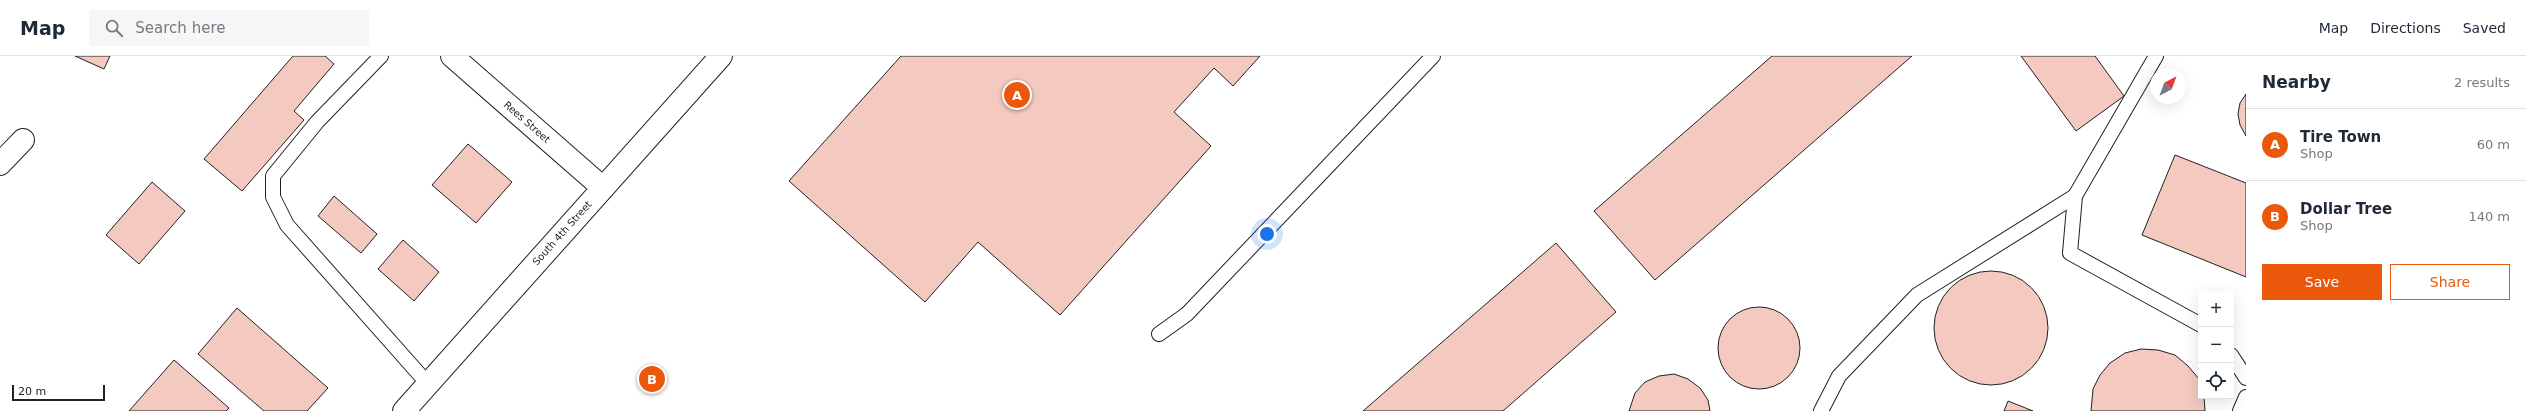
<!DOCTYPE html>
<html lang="en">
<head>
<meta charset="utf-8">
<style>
  body { margin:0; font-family:"DejaVu Sans",sans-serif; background:#f6f6f7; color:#1f2937 }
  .controls { position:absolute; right:12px; bottom:12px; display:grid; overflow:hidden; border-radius:0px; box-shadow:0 4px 16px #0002 }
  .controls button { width:36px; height:36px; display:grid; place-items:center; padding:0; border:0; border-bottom:1px solid #e0e1e3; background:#fff; color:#1f2937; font:20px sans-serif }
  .compass { position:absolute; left:2150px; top:12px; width:36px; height:36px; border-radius:50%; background:#fff; box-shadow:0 4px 16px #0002; rotate:41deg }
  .scale { position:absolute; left:12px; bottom:10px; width:93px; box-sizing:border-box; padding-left:4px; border:2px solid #222; border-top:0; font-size:11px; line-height:14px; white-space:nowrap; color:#222; -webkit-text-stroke:3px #fff; paint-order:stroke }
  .you { position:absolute; left:1267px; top:178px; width:14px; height:14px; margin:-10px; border:3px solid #fff; border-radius:50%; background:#1a73e8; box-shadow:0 0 0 6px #1a73e833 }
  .badge { display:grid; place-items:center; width:26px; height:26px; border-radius:50%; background:#ea580c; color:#fff; font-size:13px; font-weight:700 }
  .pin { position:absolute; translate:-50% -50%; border:2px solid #fff; box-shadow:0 1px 4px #0006 }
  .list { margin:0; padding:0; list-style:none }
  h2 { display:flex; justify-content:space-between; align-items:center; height:52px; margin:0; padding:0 16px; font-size:17px }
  h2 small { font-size:13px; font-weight:400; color:#747a83 }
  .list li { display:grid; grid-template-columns:26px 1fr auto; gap:12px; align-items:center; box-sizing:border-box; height:72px; padding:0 16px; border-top:1px solid #e0e1e3 }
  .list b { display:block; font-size:15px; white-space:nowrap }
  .list p { margin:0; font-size:13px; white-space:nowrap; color:#747a83 }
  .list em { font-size:13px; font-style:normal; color:#747a83 }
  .actions { display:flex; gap:8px; padding:12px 16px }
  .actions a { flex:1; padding:9px 0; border:1px solid #ea580c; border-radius:0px; text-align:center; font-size:14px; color:#ea580c }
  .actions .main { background:#ea580c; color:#fff }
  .icon { flex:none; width:22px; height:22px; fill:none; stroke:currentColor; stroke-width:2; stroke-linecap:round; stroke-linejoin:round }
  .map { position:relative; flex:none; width:2246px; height:355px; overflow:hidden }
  header { display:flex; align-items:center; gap:24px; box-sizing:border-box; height:56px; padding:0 20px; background:#fff; border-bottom:1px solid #e0e1e3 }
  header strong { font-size:19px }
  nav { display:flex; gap:22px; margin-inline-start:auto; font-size:14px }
  .search { width:280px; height:36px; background:#f6f6f7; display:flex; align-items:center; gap:10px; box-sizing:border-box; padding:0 14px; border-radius:0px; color:#747a83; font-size:15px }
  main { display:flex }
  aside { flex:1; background:#fff }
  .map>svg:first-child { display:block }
  .building { fill:#f3c9c0; stroke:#222 }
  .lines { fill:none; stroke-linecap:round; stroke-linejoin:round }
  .service-casing { stroke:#222; stroke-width:16 }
  .minor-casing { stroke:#222; stroke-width:24 }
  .trunk-casing { stroke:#222; stroke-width:24 }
  .service { stroke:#fff; stroke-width:14 }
  .minor { stroke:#fff; stroke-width:22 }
  .trunk { stroke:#fff; stroke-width:22 }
  .labels { text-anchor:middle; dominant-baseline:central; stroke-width:3; stroke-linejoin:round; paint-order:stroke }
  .street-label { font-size:10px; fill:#222; stroke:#fff }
</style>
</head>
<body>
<header>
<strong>Map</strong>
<div class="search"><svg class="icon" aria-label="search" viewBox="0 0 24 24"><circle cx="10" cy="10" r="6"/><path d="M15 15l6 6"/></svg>Search here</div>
<nav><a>Map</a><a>Directions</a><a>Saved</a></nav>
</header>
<main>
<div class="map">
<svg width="2246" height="355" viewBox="0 0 2246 355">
  <rect width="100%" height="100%" fill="#fff"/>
  <g class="building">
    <polygon points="75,0 110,0 104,13"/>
    <polygon points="293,0 325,0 334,8 294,55 304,64 242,135 204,103"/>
    <polygon points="901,0 1260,0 1233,30 1214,12 1174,56 1211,90 1060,259 978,186 925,246 789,125"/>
    <polygon points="1772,0 1912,0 1655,224 1594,155"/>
    <polygon points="2021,0 2095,0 2124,40 2076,75"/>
    <polygon points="2246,38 2246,80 2240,69 2238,58 2240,47"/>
    <polygon points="468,88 512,126 476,167 432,129"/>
    <polygon points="2175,99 2246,127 2246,221 2142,179"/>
    <polygon points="152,126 185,155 139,208 106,179"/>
    <polygon points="334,140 377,178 361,197 318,160"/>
    <polygon points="403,184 439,216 414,245 378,213"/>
    <polygon points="1556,187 1616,256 1503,355 1363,355"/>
    <circle cx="1991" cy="272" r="57"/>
    <circle cx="1759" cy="292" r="41"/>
    <polygon points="237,252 328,332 307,355 264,355 198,298"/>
    <polygon points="2141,293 2158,294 2175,299 2188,310 2199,323 2201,340 2204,340 2205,355 2091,355 2093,333 2100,319 2110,307 2125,297"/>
    <polygon points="174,304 229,352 226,355 129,355"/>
    <polygon points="1674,318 1688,323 1700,332 1708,344 1710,355 1629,355 1635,337 1645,326 1659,320"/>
    <polygon points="2008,345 2033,355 2004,355"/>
  </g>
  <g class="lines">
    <defs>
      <g id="service">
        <polyline points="381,0 317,66 273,120 273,141 287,169 428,328"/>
        <polyline points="2156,0 2075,140 2070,197 2201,269"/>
        <polyline points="1159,278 1187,258 1433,0"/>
        <polyline points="2231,299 2246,322"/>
        <polyline points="1821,355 1839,320 1917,239 2075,140"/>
        <polyline points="2240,355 2246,341"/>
      </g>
      <g id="minor">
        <polyline points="452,0 603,132"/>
        <polyline points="0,108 23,84"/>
      </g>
      <polyline id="trunk" points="404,355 721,0"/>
    </defs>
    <use href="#service" class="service-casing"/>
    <use href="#minor" class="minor-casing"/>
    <use href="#trunk" class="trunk-casing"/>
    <use href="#service" class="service"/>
    <use href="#minor" class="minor"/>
    <use href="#trunk" class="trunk"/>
  </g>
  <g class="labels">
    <g class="street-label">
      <text transform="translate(527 66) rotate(41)">Rees Street</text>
      <text transform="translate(562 177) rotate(-48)">South 4th Street</text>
    </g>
  </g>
</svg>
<div class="controls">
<button>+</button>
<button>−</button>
<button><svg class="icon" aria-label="locate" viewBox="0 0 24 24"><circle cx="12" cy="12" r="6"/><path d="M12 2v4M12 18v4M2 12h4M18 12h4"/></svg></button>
</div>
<svg class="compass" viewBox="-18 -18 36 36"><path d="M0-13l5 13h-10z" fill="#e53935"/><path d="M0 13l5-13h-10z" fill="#747a83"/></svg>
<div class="scale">20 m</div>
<div class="you"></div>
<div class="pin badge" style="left:1017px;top:39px">A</div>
<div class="pin badge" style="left:652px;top:323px">B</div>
</div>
<aside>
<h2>Nearby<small>2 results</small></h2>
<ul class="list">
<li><span class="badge">A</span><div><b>Tire Town</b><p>Shop</p></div><em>60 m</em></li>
<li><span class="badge">B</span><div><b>Dollar Tree</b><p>Shop</p></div><em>140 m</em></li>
</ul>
<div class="actions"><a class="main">Save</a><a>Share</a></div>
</aside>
</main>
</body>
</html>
